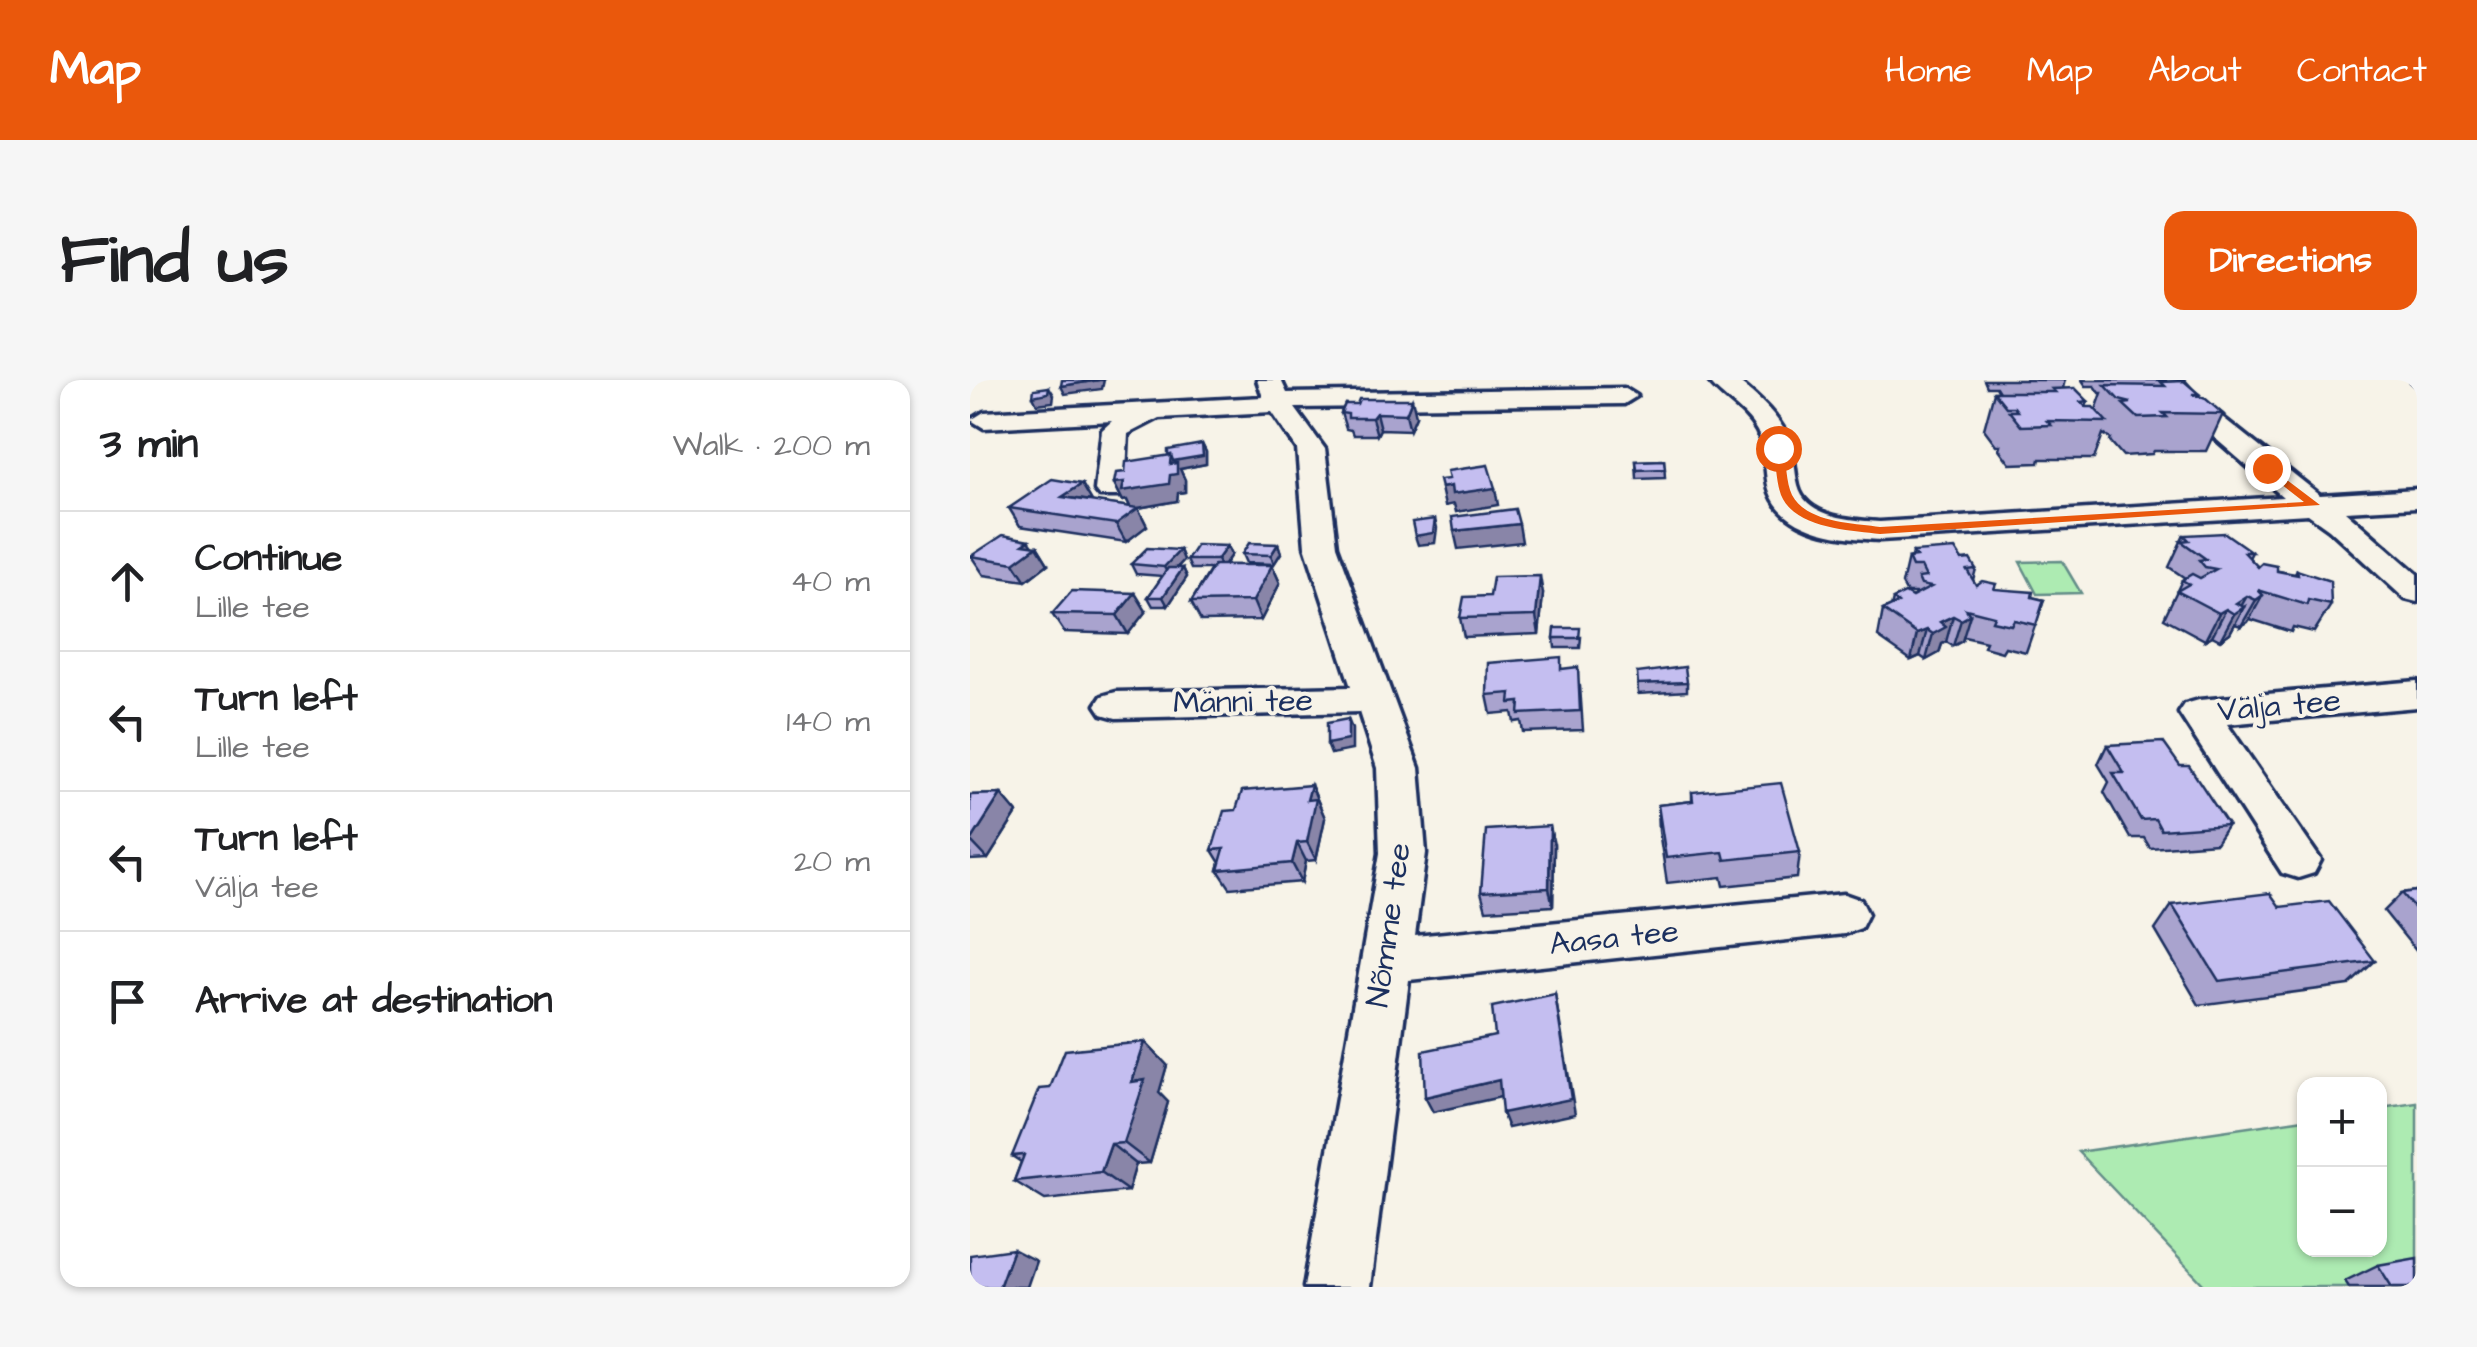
<!DOCTYPE html>
<html lang="en">
<head>
<meta charset="utf-8">
<style>
  body { margin:0; font-family:"Architects Daughter",sans-serif; background:#f6f6f6; color:#202124 }
  .controls { position:absolute; right:30px; bottom:30px; display:grid; overflow:hidden; border-radius:20px; box-shadow:0 2px 8px #0004 }
  .controls button { width:90px; height:90px; display:grid; place-items:center; padding:0; border:0; border-bottom:2px solid #e0e0e0; background:#fff; color:#202124; font:50px sans-serif }
  .stop { position:absolute; width:30px; height:30px; margin:-22px; border:8px solid #ea580c; border-radius:50%; background:#fff }
  .stop.end { background:#ea580c; border-color:#fff; box-shadow:0 2px 10px #0008 }
  .list { margin:0; padding:0; list-style:none }
  h2 { display:flex; justify-content:space-between; align-items:center; height:130px; margin:0; padding:0 40px; font-size:42px }
  h2 small { font-size:32px; font-weight:400; color:#757577 }
  .list li { display:grid; grid-template-columns:65px 1fr auto; gap:30px; align-items:center; box-sizing:border-box; height:140px; padding:0 40px; border-top:2px solid #e0e0e0 }
  .list b { display:block; font-size:38px; white-space:nowrap }
  .list p { margin:0; font-size:32px; white-space:nowrap; color:#757577 }
  .list em { font-size:32px; font-style:normal; color:#757577 }
  .icon { flex:none; width:55px; height:55px; fill:none; stroke:currentColor; stroke-width:2; stroke-linecap:round; stroke-linejoin:round }
  .map { position:relative; flex:none; width:1447px; height:907px; overflow:hidden; border-radius:20px }
  header { display:flex; align-items:center; gap:60px; box-sizing:border-box; height:140px; padding:0 50px; background:#ea580c; color:#fff }
  header strong { font-size:48px }
  nav { display:flex; gap:55px; margin-inline-start:auto; font-size:35px }
  .intro { display:flex; align-items:center; justify-content:space-between; box-sizing:border-box; height:240px; padding:0 60px }
  h1 { margin:0; font-size:70px }
  .button { padding:25px 45px; border-radius:20px; background:#ea580c; color:#fff; font-size:35px; font-weight:700 }
  main { display:flex; gap:60px; padding:0 60px }
  aside { flex:1; background:#fff; border-radius:20px; box-shadow:0 2px 8px #0004 }
  .map>svg:first-child { display:block }
  .green { fill:#adebb2; stroke:#648d88; stroke-width:2.5 }
  .lines { fill:none; stroke-linecap:round; stroke-linejoin:round }
  .minor-casing { stroke:#1b2f5e; stroke-width:7 }
  .minor { fill:#f7f3e8; fill-rule:evenodd }
  .wall { fill:#a9a3ce; stroke:#1b2f5e; stroke-width:2.5 }
  .shaded-wall { fill:#8985a8; stroke:#1b2f5e; stroke-width:2.5 }
  .building { fill:#c4bef0; stroke:#1b2f5e; stroke-width:2.5 }
  .route { fill:#ea580c }
  .labels { text-anchor:middle; dominant-baseline:central; stroke-width:8; stroke-linejoin:round; paint-order:stroke }
  .street-label { font-size:32px; fill:#1b2f5e; stroke:#f7f3e8 }
</style>
</head>
<body>
<header>
<strong>Map</strong>
<nav><a>Home</a><a>Map</a><a>About</a><a>Contact</a></nav>
</header>
<div class="intro"><h1>Find us</h1><a class="button">Directions</a></div>
<main>
<aside>
<h2>3 min<small>Walk · 200 m</small></h2>
<ul class="list">
<li><svg class="icon" aria-label="ahead" viewBox="0 0 24 24"><path d="M12 20V5M6 11l6-6 6 6"/></svg><div><b>Continue</b><p>Lille tee</p></div><em>40 m</em></li>
<li><svg class="icon" aria-label="left" viewBox="0 0 24 24"><path d="M17 20v-9H6M10 6l-5 5 5 5"/></svg><div><b>Turn left</b><p>Lille tee</p></div><em>140 m</em></li>
<li><svg class="icon" aria-label="left" viewBox="0 0 24 24"><path d="M17 20v-9H6M10 6l-5 5 5 5"/></svg><div><b>Turn left</b><p>Välja tee</p></div><em>20 m</em></li>
<li><svg class="icon" aria-label="arrive" viewBox="0 0 24 24"><path d="M6 21V4h12l-3 4 3 4H6"/></svg><div><b>Arrive at destination</b></div></li>
</ul>
</aside>
<div class="map">
<svg width="1447" height="907" viewBox="0 0 1447 907">
  <rect width="100%" height="100%" fill="#f7f3e8"/>
  <filter id="ink" filterUnits="userSpaceOnUse"><feTurbulence type="fractalNoise" baseFrequency=".01" numOctaves="2"/><feDisplacementMap in="SourceGraphic" scale="20" xChannelSelector="R" yChannelSelector="G"/><feConvolveMatrix kernelMatrix="1 2 1 2 8 2 1 2 1" color-interpolation-filters="sRGB"/></filter>
  <g filter="url(#ink)">
    <g class="green">
      <polygon points="1092,181 1111,213 1067,214 1050,182"/>
      <polygon points="1447,723 1447,888 1379,907 1236,907 1108,772 1334,739 1334,869 1410,869 1410,728"/>
    </g>
    <g class="lines">
      <defs>
        <g id="minor">
          <polygon points="287,0 311,0 317,13 654,8 667,16 654,24 325,28 355,69 367,166 449,388 456,473 445,556 874,514 891,520 898,534 891,548 874,554 439,600 400,907 334,907 410,473 407,388 389,332 146,338 132,334 126,325 132,316 146,312 381,307 335,166 327,69 302,32 189,38 158,54 155,110 150,116 130,116 125,110 132,50 142,41 14,48 1,40 14,32 293,17"/>
          <path d="M738 0H766C787 16 808 35 819 59 825 74 824 90 828 106 836 138 884 140 910 142L1313 117 1209 27 1187 0H1212L1227 17 1350 115 1447 109V127L1375 131 1447 194V222L1435 219 1359 149 1338 134 910 160C873 158 815 153 800 112 793 92 798 71 787 51 775 29 752 19 738 0Z"/>
          <polygon points="1447,301 1447,327 1257,344 1351,480 1344,493 1328,498 1312,493 1209,333 1215,324 1229,320"/>
        </g>
      </defs>
      <use href="#minor" class="minor-casing"/>
      <use href="#minor" class="minor"/>
    </g>
    <g class="wall">
      <polygon points="1014,0 1095,0 1093,8 1118,21 1116,27 1126,30 1132,13 1130,13 1125,6 1116,6 1112,0 1196,0 1196,2 1229,14 1228,17 1253,34 1236,71 1184,71 1182,74 1153,76 1140,61 1141,59 1133,54 1124,79 1070,79 1069,83 1040,84 1029,69 1030,65 1026,65 1014,49 1024,12 1029,12 1026,7 1017,7"/>
      <polygon points="1442,0 1447,0 1447,9 1440,3"/>
      <polygon points="375,24 446,36 440,50 410,49 407,55 383,55 381,50 376,49 371,33"/>
      <polygon points="232,64 236,72 236,84 210,89 215,100 215,112 208,113 207,121 168,128 177,146 156,162 50,146 39,128 122,122 160,127 157,120 153,121 144,103 155,92"/>
      <polygon points="694,80 695,98 667,99 666,81"/>
      <polygon points="1214,155 1282,172 1279,178 1288,187 1325,194 1327,190 1361,225 1344,252 1323,247 1321,252 1280,239 1271,246 1265,244 1260,253 1250,260 1242,256 1235,260 1194,238 1212,200 1215,198 1199,187"/>
      <polygon points="308,164 311,173 304,184 276,183 272,174"/>
      <polygon points="63,166 67,166 78,184 56,201 14,195 1,176"/>
      <polygon points="210,170 214,180 207,188 213,188 217,197 198,226 183,226 178,217 193,196 166,194 161,184"/>
      <polygon points="943,172 992,180 1006,189 1003,200 1006,205 1074,220 1056,272 1035,267 1032,272 1014,267 1016,262 994,257 992,261 983,266 976,262 972,264 969,273 956,280 950,276 941,280 908,257 913,230 921,227 923,219 944,216 945,213 937,213 932,204 938,178 942,177"/>
      <polygon points="261,175 254,185 302,185 310,203 291,240 231,241 221,222 241,189 221,189 217,180"/>
      <polygon points="573,214 569,254 494,257 490,238"/>
      <polygon points="176,231 158,254 94,252 82,234"/>
      <polygon points="611,257 610,268 585,268 584,258"/>
      <polygon points="592,289 610,306 613,350 553,352 551,341 544,342 542,332 521,334 517,315"/>
      <polygon points="667,293 717,302 717,311 668,314"/>
      <polygon points="1137,365 1210,386 1258,445 1246,463 1180,468 1174,458 1160,458 1134,412 1139,402 1128,384"/>
      <polygon points="341,405 355,438 346,480 336,481 332,502 260,508 248,490 250,483 242,470 266,430"/>
      <polygon points="722,412 830,472 827,498 754,506 752,497 697,503 689,451 688,425 722,421"/>
      <polygon points="31,414 47,433 18,479 0,480 0,415"/>
      <polygon points="584,465 583,526 516,530 511,512"/>
      <polygon points="1447,511 1447,572 1414,531 1432,513"/>
      <polygon points="1202,525 1310,527 1405,581 1379,605 1229,625 1185,550"/>
      <polygon points="175,662 197,685 189,713 198,722 180,783 166,784 158,811 75,820 44,801 51,782 42,776 80,708"/>
      <polygon points="1408,885 1447,907 1379,907 1375,901"/>
    </g>
    <g class="shaded-wall">
      <polygon points="129,0 134,0 132,9 95,14 91,6"/>
      <polygon points="79,7 84,15 83,22 67,24 63,16"/>
      <polygon points="442,19 446,36 440,50 436,34"/>
      <polygon points="406,33 410,49 407,55 402,38"/>
      <polygon points="232,64 236,72 236,84 210,89 215,100 215,112 208,113 207,121 168,128 177,146 156,162 146,144 161,129 157,120 153,121 144,103 198,82 201,75"/>
      <polygon points="112,104 122,121 92,117"/>
      <polygon points="481,106 525,108 528,125 486,132 484,124 475,126 471,108"/>
      <polygon points="465,139 467,148 465,163 448,165 445,156"/>
      <polygon points="549,144 552,162 488,169 484,151"/>
      <polygon points="59,160 65,168 67,166 78,184 56,201 44,183 53,164"/>
      <polygon points="308,164 311,173 304,184 301,175"/>
      <polygon points="257,166 261,175 251,189 247,180"/>
      <polygon points="210,170 214,180 199,196 194,187"/>
      <polygon points="302,185 310,203 291,240 283,221"/>
      <polygon points="213,188 217,197 198,226 193,217"/>
      <polygon points="570,196 573,214 569,254 566,236"/>
      <polygon points="165,213 176,231 158,254 147,235"/>
      <polygon points="1293,215 1278,242 1271,246 1286,220"/>
      <polygon points="1277,216 1269,230 1274,227 1260,253 1250,260 1264,234 1266,223"/>
      <polygon points="1256,229 1242,256 1235,260 1249,233"/>
      <polygon points="1000,235 992,261 983,266 991,240"/>
      <polygon points="983,236 976,262 972,264 969,273 956,280 963,254 970,242"/>
      <polygon points="957,250 950,276 941,280 947,254"/>
      <polygon points="378,339 382,349 382,370 361,374 357,364"/>
      <polygon points="341,405 355,438 346,480 337,462 337,420"/>
      <polygon points="31,414 47,433 18,479 1,461"/>
      <polygon points="580,446 584,465 583,526 579,508"/>
      <polygon points="327,463 336,481 332,502 322,483"/>
      <polygon points="585,614 605,734 538,748 532,733"/>
      <polygon points="175,662 197,685 189,713 198,722 180,783 154,763 162,702"/>
      <polygon points="529,700 535,716 463,732 455,717"/>
      <polygon points="141,764 166,784 158,811 131,792"/>
      <polygon points="43,869 66,881 57,907 29,907"/>
    </g>
    <g class="building">
      <polygon points="92,0 129,0 91,6"/>
      <polygon points="1214,1 1229,14 1222,14 1236,19 1253,34 1193,33 1197,37 1168,38 1153,24 1161,23 1149,20 1135,5 1195,6 1191,2"/>
      <polygon points="79,7 78,13 63,16 64,9"/>
      <polygon points="1105,8 1118,21 1111,22 1116,27 1123,27 1137,42 1077,41 1081,45 1051,46 1039,31 1047,31 1044,27 1036,27 1024,12 1085,12 1082,9"/>
      <polygon points="389,19 442,19 436,34 406,33 402,38 378,38 378,34 371,33 375,24 387,24"/>
      <polygon points="232,64 233,76 203,81 201,75 198,76 198,70"/>
      <polygon points="201,75 200,84 207,83 207,94 200,95 199,104 152,111 154,102 144,103 146,93 155,92 156,82"/>
      <polygon points="694,80 695,89 667,90 666,81"/>
      <polygon points="518,85 525,108 482,114 481,106 471,108 469,100 479,99 477,91"/>
      <polygon points="82,99 112,104 92,117 168,128 146,144 39,128"/>
      <polygon points="545,129 549,144 484,151 482,137"/>
      <polygon points="465,139 463,153 445,156 442,142"/>
      <polygon points="1255,153 1282,172 1274,172 1288,187 1292,183 1307,186 1307,191 1328,195 1327,190 1360,201 1361,225 1338,220 1337,225 1288,210 1293,215 1286,220 1277,216 1266,223 1274,227 1264,234 1256,229 1249,233 1207,211 1219,204 1212,200 1222,194 1230,198 1246,189 1235,187 1229,180 1236,179 1211,161 1219,160 1214,155"/>
      <polygon points="33,155 59,160 53,164 67,166 44,183 1,176"/>
      <polygon points="279,163 308,164 301,175 272,174"/>
      <polygon points="227,165 257,166 247,180 217,180"/>
      <polygon points="177,168 210,170 194,187 161,184"/>
      <polygon points="985,169 992,180 1000,179 1006,189 997,190 1006,205 1012,201 1026,204 1024,209 1063,212 1062,217 1074,220 1066,245 1044,240 1041,245 1022,241 1024,236 996,229 1000,235 991,240 983,236 970,242 976,247 963,254 957,250 947,254 913,230 928,223 923,219 935,213 942,217 961,207 951,205 948,198 956,197 951,187 942,187 938,178 946,177 943,172"/>
      <polygon points="244,185 302,185 283,221 221,222"/>
      <polygon points="198,188 213,188 193,217 178,217"/>
      <polygon points="570,196 566,236 490,238 494,217 520,216 523,197"/>
      <polygon points="102,211 165,213 147,235 82,234"/>
      <polygon points="585,248 610,248 609,258 584,258"/>
      <polygon points="591,277 591,289 608,287 610,331 549,334 550,322 540,323 541,313 517,315 518,283"/>
      <polygon points="715,287 717,302 668,304 667,293"/>
      <polygon points="378,339 378,360 357,364 357,343"/>
      <polygon points="1193,362 1210,386 1219,386 1258,445 1191,450 1185,439 1171,440 1143,393 1154,393 1137,365"/>
      <polygon points="811,403 830,472 755,480 753,472 696,478 688,425 723,421 722,412"/>
      <polygon points="341,405 337,420 346,419 337,462 327,463 322,483 248,490 254,469 242,470 254,431 266,430 272,411"/>
      <polygon points="31,414 1,461 0,461 0,415"/>
      <polygon points="580,446 579,508 511,512 516,450"/>
      <polygon points="1447,511 1447,531 1432,513"/>
      <polygon points="1300,513 1310,527 1359,521 1405,581 1249,601 1202,525"/>
      <polygon points="585,614 601,719 532,733 529,700 455,717 453,671 525,656 522,627"/>
      <polygon points="175,662 162,702 175,700 154,763 141,764 131,792 44,801 54,775 42,776 69,709 80,708 95,670"/>
      <polygon points="43,869 29,907 0,907 0,875"/>
      <polygon points="1447,878 1447,907 1422,907 1408,885"/>
    </g>
  </g>
  <path class="route" d="M808 65 814 68C816 81 816 103 822 115 837 143 883 143 910 147L1334 122 1293 90 1297 85 1350 125 910 154C880 150 825 149 811 115 806 101 806 82 803 68Z"/>
  <g class="labels">
    <g class="street-label">
      <text transform="translate(273 322) rotate(-1)">Männi tee</text>
      <text transform="translate(1309 326) rotate(-5)">Välja tee</text>
      <text transform="translate(419 545) rotate(-82)">Nõmme tee</text>
      <text transform="translate(644 558) rotate(-6)">Aasa tee</text>
    </g>
  </g>
</svg>
<div class="controls">
<button>+</button>
<button>−</button>
</div>
<div class="stop" style="left:808px;top:68px"></div>
<div class="stop end" style="left:1297px;top:88px"></div>
</div>
</main>
</body>
</html>
